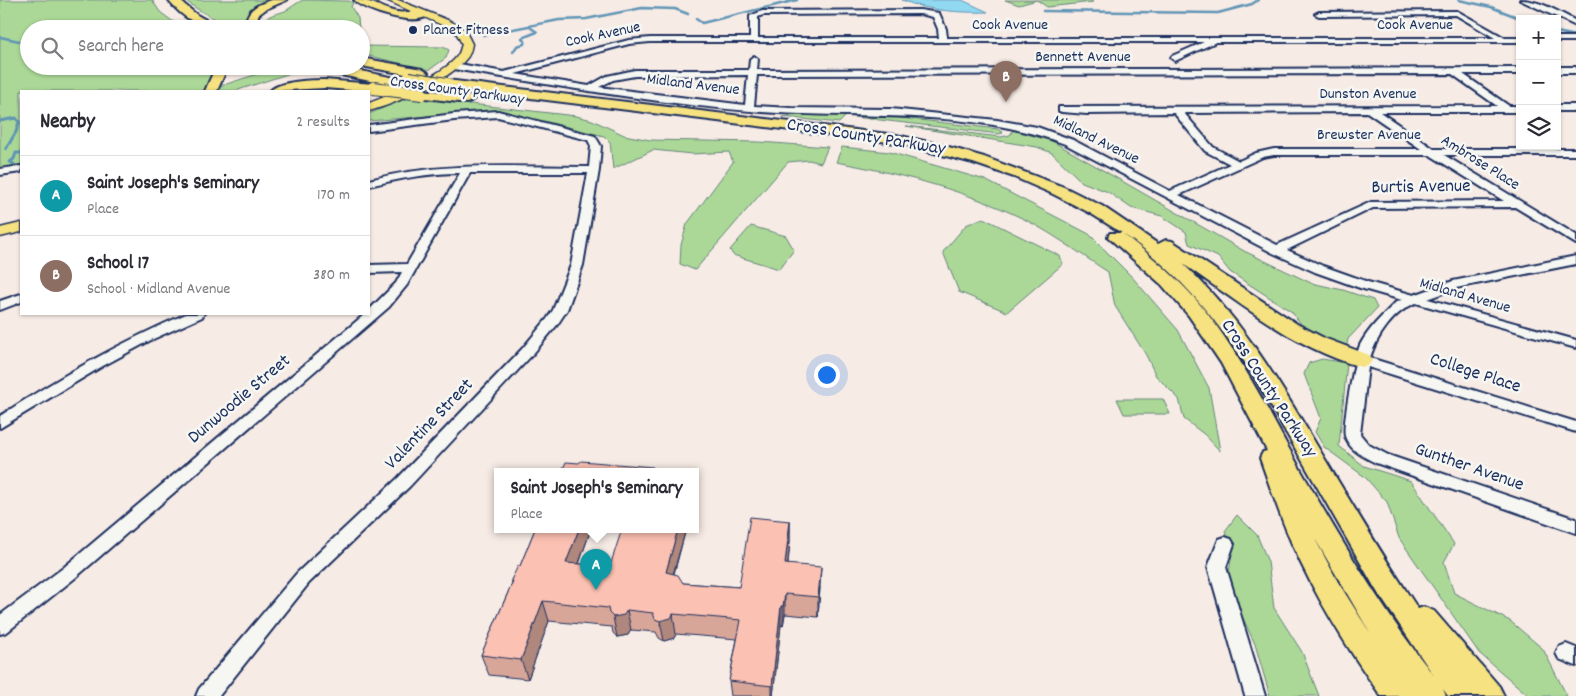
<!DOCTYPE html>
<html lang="en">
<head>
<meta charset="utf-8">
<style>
  body { margin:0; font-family:Dekko,sans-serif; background:#f2f2f3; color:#2b2b33 }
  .controls { position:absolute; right:15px; top:15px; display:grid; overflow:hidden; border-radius:0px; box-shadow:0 1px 4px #0004 }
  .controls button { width:45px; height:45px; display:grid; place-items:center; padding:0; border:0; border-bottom:1px solid #e1e1e2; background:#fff; color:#2b2b33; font:25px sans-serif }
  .you { position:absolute; left:826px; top:374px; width:18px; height:18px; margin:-12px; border:4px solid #fff; border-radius:50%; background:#1a73e8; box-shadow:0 0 0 8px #1a73e833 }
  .badge { display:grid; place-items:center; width:32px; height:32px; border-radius:50%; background:#b45309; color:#fff; font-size:16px; font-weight:700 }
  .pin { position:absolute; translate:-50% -41px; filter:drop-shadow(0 1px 2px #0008) }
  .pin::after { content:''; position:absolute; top:26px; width:18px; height:15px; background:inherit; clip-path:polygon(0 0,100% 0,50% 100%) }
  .popup { position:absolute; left:494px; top:468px; width:205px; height:65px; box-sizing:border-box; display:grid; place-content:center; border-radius:0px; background:#fff; filter:drop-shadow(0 1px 4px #0005); font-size:16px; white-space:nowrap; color:#7c7c81 }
  .popup b { font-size:19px; color:#2b2b33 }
  .popup::after { content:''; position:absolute; left:50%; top:100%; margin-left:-10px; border:10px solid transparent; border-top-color:#fff }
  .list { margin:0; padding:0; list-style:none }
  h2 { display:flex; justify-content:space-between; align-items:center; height:65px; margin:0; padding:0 20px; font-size:21px }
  h2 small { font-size:16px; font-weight:400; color:#7c7c81 }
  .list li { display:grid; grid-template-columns:32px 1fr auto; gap:15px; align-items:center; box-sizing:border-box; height:80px; padding:0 20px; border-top:1px solid #e1e1e2 }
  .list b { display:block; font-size:19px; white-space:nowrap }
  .list p { margin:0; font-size:16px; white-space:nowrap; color:#7c7c81 }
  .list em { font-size:16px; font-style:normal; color:#7c7c81 }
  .icon { flex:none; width:28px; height:28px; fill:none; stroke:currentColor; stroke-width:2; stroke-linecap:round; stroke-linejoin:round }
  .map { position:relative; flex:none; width:1576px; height:696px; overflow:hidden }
  .search { position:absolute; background:#fff; box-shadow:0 1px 4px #0004; left:20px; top:20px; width:350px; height:55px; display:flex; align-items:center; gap:12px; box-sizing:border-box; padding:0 18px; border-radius:28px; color:#7c7c81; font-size:19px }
  .panel { position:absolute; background:#fff; box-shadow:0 1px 4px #0004; left:20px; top:90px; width:350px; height:225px; border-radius:0px }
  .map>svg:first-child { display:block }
  .green { fill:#abd897; stroke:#63847a }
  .water { fill:#90d9f1; stroke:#6195b6 }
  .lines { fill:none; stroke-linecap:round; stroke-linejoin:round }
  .stream-far1 { stroke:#6195b6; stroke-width:2.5 }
  .stream { stroke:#6195b6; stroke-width:3 }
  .minor-casing { stroke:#1b2f5e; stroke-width:4 }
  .major-casing { stroke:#1b2f5e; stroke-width:3 }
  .highway-casing { stroke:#1b2f5e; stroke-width:4 }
  .minor { fill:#f6f6f2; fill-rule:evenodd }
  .major { fill:#f7e281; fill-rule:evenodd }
  .highway { fill:#f7e281; fill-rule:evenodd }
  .highway-bridge-casing { stroke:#1b2f5e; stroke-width:14; stroke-linecap:butt }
  .highway-bridge { stroke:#f7e281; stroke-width:12 }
  .wall { fill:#d8a699; stroke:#1b2f5e }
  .shaded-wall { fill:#b0877d; stroke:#1b2f5e }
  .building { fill:#fbc1b2; stroke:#1b2f5e }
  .poi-dot { fill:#1b2f5e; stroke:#f6f6f2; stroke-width:2 }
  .labels { text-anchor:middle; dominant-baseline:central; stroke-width:5; stroke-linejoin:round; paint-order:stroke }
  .far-street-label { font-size:16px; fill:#1b2f5e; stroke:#f6f6f2 }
  .far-poi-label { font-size:16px; fill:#1b2f5e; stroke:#f6f6f2; text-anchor:start }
  .street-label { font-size:19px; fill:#1b2f5e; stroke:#f6f6f2 }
</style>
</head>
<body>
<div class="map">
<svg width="1576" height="696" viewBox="0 0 1576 696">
  <rect width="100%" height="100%" fill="#f7ebe5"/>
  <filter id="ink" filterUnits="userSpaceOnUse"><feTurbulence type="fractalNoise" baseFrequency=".02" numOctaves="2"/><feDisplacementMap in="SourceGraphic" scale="10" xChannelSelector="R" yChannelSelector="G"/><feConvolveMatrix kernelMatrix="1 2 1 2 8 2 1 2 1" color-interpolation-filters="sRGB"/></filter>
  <g filter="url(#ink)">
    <g class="green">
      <polygon points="0,0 152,0 160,12 183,29 29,29 29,66 214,66 205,91 282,66 312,66 235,91 21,91 21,165 0,168"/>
      <path d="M185 0H275L250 9 245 21 253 29C231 29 202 14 185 0Z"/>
      <path d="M303 0 349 1 353 3 351 7 358 18 359 29H279L265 19C272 14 277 14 285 11 291 8 296 3 303 0Z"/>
      <polygon points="1005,0 1090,0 1093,2 1047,7 1037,0 1019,5"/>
      <polygon points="361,46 443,47 449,50 446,58 429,70 361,54"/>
      <polygon points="409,97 576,116 592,120 624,135 650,140 759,142 828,147 821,163 809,160 788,162 695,270 680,264 681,245 687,224 733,162 729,152 692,154 653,150 613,169 610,142 604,136 498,110 369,121 369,114"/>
      <polygon points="858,113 998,129 1003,133 999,134 846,116 839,123 782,117 803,114"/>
      <polygon points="906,126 1001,137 1010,135 1013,130 1052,141 1244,251 1311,283 1343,290 1373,300 1377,308 1348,339 1346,349 1306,331 1292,312 1230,272 1218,257 1189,244 1186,232 1162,216 1131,208 1108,192 1082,182 1052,153 1037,147"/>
      <path d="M842 147 889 152 985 180 1089 234 1132 277 1178 330 1209 388 1220 451 1205 435 1184 419 1179 399 1156 376 1146 355 1115 306 1108 272C1077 252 1046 228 1011 213 956 188 896 173 836 162Z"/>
      <polygon points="983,218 1060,256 1063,264 1007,312 959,292 943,252 966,225"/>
      <polygon points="751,226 786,236 794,250 779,269 733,255 730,250"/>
      <polygon points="1322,359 1347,363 1339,446 1364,466 1411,481 1454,544 1444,562 1454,593 1510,621 1543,649 1567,696 1529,696 1479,653 1399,538 1387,502 1365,477 1324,447 1315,432 1321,418 1304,374 1309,363"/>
      <polygon points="1117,399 1163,399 1170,414 1124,414"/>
      <polygon points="1237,515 1257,535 1268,562 1274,608 1302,652 1319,696 1270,696 1255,644 1227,584 1232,554 1225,531"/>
    </g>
    <path class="water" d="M902 0H962L988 12C961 13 927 11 902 0Z"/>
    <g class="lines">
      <g class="stream-far1">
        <polyline points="1459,0 1491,7 1522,19"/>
        <polyline points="1043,11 1218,13 1252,4 1258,0"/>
        <polyline points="696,19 702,23 797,0"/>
        <polyline points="1557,32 1576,36"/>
        <polyline points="483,35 559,20 586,19 642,8 675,9 688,14"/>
        <polyline points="0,37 29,43"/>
        <polyline points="513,52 517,46 524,44 525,41 522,38 537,32 531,28"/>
      </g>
      <g class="stream">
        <polyline points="0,121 16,118 19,122 16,132 6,149"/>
        <polyline points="14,164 10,162 14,159 16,153 21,153"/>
      </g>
      <defs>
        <g id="minor">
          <path d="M1520 0C1540 0 1559 12 1576 21V26Z"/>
          <path d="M920 10 939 13 946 29 947 38H1495L1456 15 1319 16 1315 14 1319 12 1457 11 1505 38H1520V42H1216L1175 61 1171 58 1172 56 1204 42H650L629 44 515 74 589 86 607 76 635 70H749L750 59 754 56 758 59 757 70 1520 68V74H1463L1509 106H1520V112H1380L1434 149H1576V155H1444L1576 235V244L1515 207 1373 208 1287 250 1323 266 1368 282 1414 295 1453 281 1576 256V264L1456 288 1428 299 1576 340V348L1416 303C1393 312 1377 336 1370 358L1576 422V432L1368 367 1360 434 1369 445 1388 455 1576 519V533L1376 463C1364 457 1350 451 1345 436 1342 426 1355 356 1360 345 1369 328 1384 314 1397 301L1402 300 1360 288 1315 272 1273 253 1065 144C970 108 862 119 762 112 659 104 556 86 454 69L450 66 454 63 504 72 629 40 650 38H750V16L762 11ZM920 14 933 17 938 29 939 38H758V17L763 15ZM1452 74 1497 106 1059 107V111L1062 112 1087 114 1174 113 1205 151 1230 164 1170 191 1073 140 1037 127 997 120 891 109 791 108 754 106 757 75ZM748 75 745 105 599 87 613 80 635 76ZM1367 112 1421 149H1274L1256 153 1239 161 1213 147 1184 113ZM1274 155H1430L1504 201 1371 202 1277 245 1179 195 1263 157Z"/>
          <rect x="1557" y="37" width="19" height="4"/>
          <rect x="1557" y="67" width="19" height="6"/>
          <rect x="1557" y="105" width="19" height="6"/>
          <path d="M498 111 595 136 601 146 599 170 583 265 567 310 557 325 532 355 410 486 309 583 219 696H196L199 689 297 573 398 478 522 349 547 319 553 310 571 265 588 173H470L407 285 389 307 75 578 7 632 0 634V615L63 568 365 314H369V310L396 283 402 272 369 273V265L407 264 460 173C428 173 399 179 369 186V180C440 161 516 167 589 167L591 146 588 140 498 117 454 120 369 131V125L454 114Z"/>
          <polygon points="21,166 21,172 0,175 0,169"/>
          <polygon points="21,294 21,302 0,310 0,301"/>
          <path d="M186 314H204L202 317 151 340 101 367 0 428V416C59 377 121 342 186 314Z"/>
          <polygon points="1225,537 1231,539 1234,544 1226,567 1265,696 1245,696 1208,567 1219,539"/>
          <polygon points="1566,644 1576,648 1576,666 1559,659 1556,653 1559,647"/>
        </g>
        <g id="major">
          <path d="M386 0H398L450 21 465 30 472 44C471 49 470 55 466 59 449 80 396 104 369 111V103C392 94 444 76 458 55 460 52 461 47 462 44L457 34 451 29Z"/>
          <polygon points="21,223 21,232 0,237 0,228"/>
        </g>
        <g id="highway">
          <path d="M168 0H179L197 15 222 29C200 29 182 17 168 0Z"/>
          <path d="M272 0H287L266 9 258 15V21L269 29C259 29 253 30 246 22 248 8 259 4 272 0Z"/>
          <path d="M354 0C375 0 380 9 397 12 407 14 421 8 428 15 416 27 365 11 354 0Z"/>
          <polygon points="361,58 422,69 428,73 422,77 361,66"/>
          <polygon points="216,66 228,66 217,91 205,91"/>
          <polygon points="310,66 336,66 395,78 401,82 395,86 316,70"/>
          <path d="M325 80 373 84 379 88 373 92 325 88 270 91C279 81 312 80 325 80Z"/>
          <path d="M447 80 896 135 938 144 984 157 1064 187 1102 206 1158 244 1166 240 1172 241 1297 324 1324 338 1369 355 1372 360 1369 365 1362 367C1295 349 1239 302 1183 264 1236 313 1273 372 1310 434 1345 493 1380 552 1418 609L1424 607 1434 611 1499 686 1504 696H1448L1443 689 1446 696H1413L1412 694 1413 696H1381C1347 648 1316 598 1292 544 1280 516 1270 487 1260 458L1263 452 1267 451 1221 363 1189 316 1162 285 1108 237 1110 233H1122L1090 213 1053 194 1014 177 973 163 896 143 442 87 441 84 442 81ZM1123 234C1177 269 1215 319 1251 371L1376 590 1434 676C1382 610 1340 539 1299 467 1269 413 1242 357 1203 308 1180 280 1152 256 1123 234ZM1314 537 1370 633 1338 582Z"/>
          <polygon points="422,90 467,95 474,99 467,103 417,97 415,94"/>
        </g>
      </defs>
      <use href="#minor" class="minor-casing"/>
      <use href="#major" class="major-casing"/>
      <use href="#highway" class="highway-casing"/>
      <use href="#minor" class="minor"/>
      <use href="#major" class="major"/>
      <use href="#highway" class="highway"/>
      <defs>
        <g id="highway-bridge">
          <polyline points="409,78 447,84"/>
          <polyline points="373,88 422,94"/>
        </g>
      </defs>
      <use href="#highway-bridge" class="highway-bridge-casing"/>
      <use href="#highway-bridge" class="highway-bridge"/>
    </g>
    <polygon class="wall" points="790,521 790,541 788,564 820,587 818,617 785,614 783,626 781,625 773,696 731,696 729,681 737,639 676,634 674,638 664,641 659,638 656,632 631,630 628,635 617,637 613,633 612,627 549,621 528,679 489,675 481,655 512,583 511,580 520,566 535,529 591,529 579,564 610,566 686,529 674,574 683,583 739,587"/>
    <g class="shaded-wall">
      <polygon points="790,521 790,541 786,583 785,564"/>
      <polygon points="579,529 591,529 572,583 566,563"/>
      <polygon points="678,529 686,529 668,592 666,572"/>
      <polygon points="821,567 820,587 818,617 818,597"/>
      <polygon points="785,594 785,614 783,626 783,606"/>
      <polygon points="543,601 549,621 528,679 521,660"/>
      <polygon points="781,606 781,625 773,696 772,696 772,686"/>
      <polygon points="627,610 631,630 628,635 617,637 613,617"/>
      <polygon points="673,614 676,634 674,638 664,641 660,621"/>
    </g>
    <g class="building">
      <polygon points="581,461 653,467 652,471 562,471 566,462 579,463"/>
      <polygon points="750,517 790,521 785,564 821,567 818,597 785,594 783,606 781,606 772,686 729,681 741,620 673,614 671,618 660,621 655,619 653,613 627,610 624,615 613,617 609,613 608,608 543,601 521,660 481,655 513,581 511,580 518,566 520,566 535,529 579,529 566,563 610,566 622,529 678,529 666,572 678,575 683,583 739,587"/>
    </g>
  </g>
  <circle class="poi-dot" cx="413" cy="30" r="5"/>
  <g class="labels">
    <g class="far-street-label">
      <text x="1010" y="25">Cook Avenue</text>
      <text x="1415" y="25">Cook Avenue</text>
      <text transform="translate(603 35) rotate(-12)">Cook Avenue</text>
      <text x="1083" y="57">Bennett Avenue</text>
      <text transform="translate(693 85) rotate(7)">Midland Avenue</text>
      <text transform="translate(457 91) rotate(8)">Cross County Parkway</text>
      <text x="1368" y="94">Dunston Avenue</text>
      <text x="1369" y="135">Brewster Avenue</text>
      <text transform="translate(1096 140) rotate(26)">Midland Avenue</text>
      <text transform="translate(1480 163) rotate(32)">Ambrose Place</text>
      <text transform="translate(1465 296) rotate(16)">Midland Avenue</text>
    </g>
    <g class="far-poi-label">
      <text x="423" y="30">Planet Fitness</text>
    </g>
    <g class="street-label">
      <text transform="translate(866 138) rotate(9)">Cross County Parkway</text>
      <text transform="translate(1421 188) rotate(-1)">Burtis Avenue</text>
      <text transform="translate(1475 374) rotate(18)">College Place</text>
      <text transform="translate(1268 389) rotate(57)">Cross County Parkway</text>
      <text transform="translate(240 400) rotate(-40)">Dunwoodie Street</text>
      <text transform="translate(430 425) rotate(-46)">Valentine Street</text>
      <text transform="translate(1469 468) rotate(19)">Gunther Avenue</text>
    </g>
  </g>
</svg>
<div class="controls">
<button>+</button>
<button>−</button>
<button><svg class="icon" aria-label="layers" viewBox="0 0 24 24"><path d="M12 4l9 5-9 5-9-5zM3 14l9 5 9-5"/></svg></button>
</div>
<div class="you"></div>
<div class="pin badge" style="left:596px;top:590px;background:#0f9aa8">A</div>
<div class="popup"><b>Saint Joseph's Seminary</b>Place</div>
<div class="pin badge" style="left:1006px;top:102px;background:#8d6e63">B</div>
<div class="search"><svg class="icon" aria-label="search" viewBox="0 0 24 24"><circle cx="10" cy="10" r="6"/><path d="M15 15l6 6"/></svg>Search here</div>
<section class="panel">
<h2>Nearby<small>2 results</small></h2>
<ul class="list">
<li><span class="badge" style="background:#0f9aa8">A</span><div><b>Saint Joseph's Seminary</b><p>Place</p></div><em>170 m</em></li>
<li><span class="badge" style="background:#8d6e63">B</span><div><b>School 17</b><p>School · Midland Avenue</p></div><em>380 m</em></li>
</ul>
</section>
</div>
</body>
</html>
